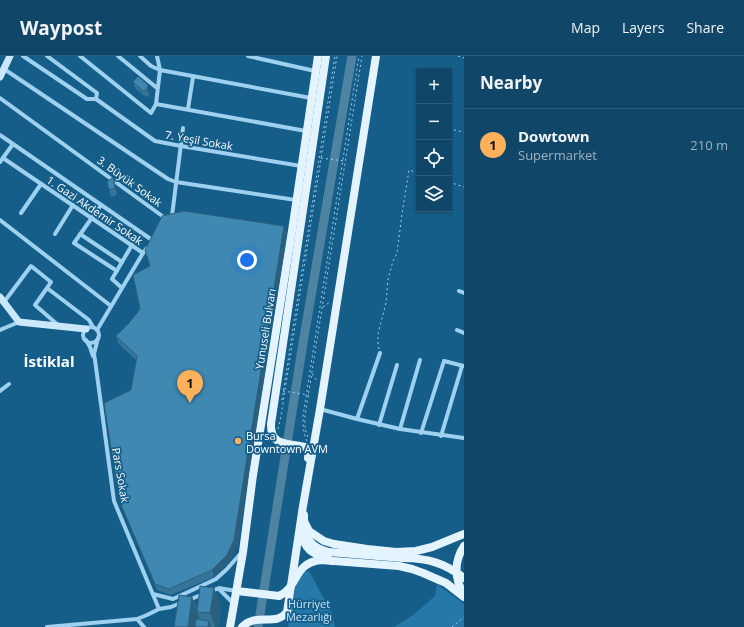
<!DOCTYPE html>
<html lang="en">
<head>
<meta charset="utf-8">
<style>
  body { margin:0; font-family:"Open Sans",sans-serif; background:#194d6d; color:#f1f3f6 }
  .controls { position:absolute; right:12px; top:12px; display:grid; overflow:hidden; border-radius:0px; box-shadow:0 1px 3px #0004 }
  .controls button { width:36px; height:36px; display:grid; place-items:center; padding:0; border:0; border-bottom:1px solid #305e7b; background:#104667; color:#f1f3f6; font:20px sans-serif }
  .you { position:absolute; left:247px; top:204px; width:14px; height:14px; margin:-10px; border:3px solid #fff; border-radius:50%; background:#1a73e8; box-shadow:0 0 0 6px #1a73e833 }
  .badge { display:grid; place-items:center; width:26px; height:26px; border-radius:50%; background:#ffb05a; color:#111; font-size:13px; font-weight:700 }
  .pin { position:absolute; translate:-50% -33px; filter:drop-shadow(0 1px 2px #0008) }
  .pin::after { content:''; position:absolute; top:21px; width:14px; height:12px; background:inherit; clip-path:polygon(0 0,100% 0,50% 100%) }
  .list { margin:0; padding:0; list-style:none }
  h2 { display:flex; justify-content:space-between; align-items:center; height:52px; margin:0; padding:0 16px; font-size:17px }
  h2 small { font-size:13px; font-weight:400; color:#9cb1c0 }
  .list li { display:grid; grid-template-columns:26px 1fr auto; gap:12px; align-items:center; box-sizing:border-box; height:72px; padding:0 16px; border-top:1px solid #305e7b }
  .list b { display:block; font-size:15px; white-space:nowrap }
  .list p { margin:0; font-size:13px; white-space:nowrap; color:#9cb1c0 }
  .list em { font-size:13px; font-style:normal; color:#9cb1c0 }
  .icon { flex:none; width:22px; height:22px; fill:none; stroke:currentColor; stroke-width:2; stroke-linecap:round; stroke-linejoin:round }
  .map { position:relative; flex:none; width:464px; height:571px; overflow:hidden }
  header { display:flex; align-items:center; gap:24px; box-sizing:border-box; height:56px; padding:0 20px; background:#104667; border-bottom:1px solid #305e7b }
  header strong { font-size:19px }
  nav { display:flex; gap:22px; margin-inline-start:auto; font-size:14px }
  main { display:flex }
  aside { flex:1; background:#104667 }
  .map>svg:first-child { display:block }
  .green { fill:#2578a7 }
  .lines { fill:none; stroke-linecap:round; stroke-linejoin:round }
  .river { stroke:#4f83a2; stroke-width:9 }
  .path { stroke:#9dd1ef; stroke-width:1; stroke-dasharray:2 3; stroke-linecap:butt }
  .street { stroke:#9dd1ef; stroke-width:4 }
  .secondary { stroke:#cae8fa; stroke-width:7 }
  .primary { stroke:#e4f4ff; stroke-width:8 }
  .primary-bridge { stroke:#e4f4ff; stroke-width:8 }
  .wall { fill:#357599 }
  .shaded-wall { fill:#2b5f7d }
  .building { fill:#3e88b2; stroke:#2b5f7d }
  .poi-dot { fill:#ffb05a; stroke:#155e89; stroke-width:1.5 }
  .labels { text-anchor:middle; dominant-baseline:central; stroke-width:3.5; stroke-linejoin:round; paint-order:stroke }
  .street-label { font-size:11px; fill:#fff; stroke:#155e89 }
  .poi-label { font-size:11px; fill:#fff; stroke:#155e89; text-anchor:start }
  .park-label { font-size:11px; fill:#c3e7fb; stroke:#155e89 }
  .district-label { font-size:15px; font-weight:bold; fill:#fff; stroke:#155e89 }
</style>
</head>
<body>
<header>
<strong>Waypost</strong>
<nav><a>Map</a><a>Layers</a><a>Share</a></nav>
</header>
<main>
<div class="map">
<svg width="464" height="571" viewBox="0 0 464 571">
  <rect width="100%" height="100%" fill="#155e89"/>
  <g class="green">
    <polygon points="305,515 309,515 332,558 335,571 288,571 295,532 298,523"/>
    <polygon points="437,528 464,548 464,571 394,571 413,559 435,540"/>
  </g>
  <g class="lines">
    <polyline class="river" points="258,571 302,293 352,0"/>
    <g class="path">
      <polyline points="458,0 464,2"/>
      <polyline points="449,73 464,76"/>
      <polyline points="321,102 345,105"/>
      <polyline points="449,126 464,131"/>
      <polyline points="323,251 330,246"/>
      <polyline points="379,293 378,286 378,278 386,247 388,223 393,205 397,197 402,158 409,114 419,117"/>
      <polyline points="312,318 318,326"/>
      <polyline points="283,335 309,339"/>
      <polyline points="282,344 335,0"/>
      <polyline points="278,373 281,360 337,0"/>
      <polyline points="308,381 305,373 305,360 362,0"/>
      <path d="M307 385C303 377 303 368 303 360L359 0"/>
      <polyline points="452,571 464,561"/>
    </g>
    <g class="street">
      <polyline points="23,0 87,43 96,43 155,85 181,90 301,110"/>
      <polyline points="47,0 97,37 96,43"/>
      <polyline points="80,0 151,57 156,48 160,14 157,0"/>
      <polyline points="118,0 157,32"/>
      <polyline points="140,0 151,10 160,14 311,42"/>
      <polyline points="248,0 315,15"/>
      <polyline points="4,13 168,123 176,126 296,144"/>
      <polyline points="0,42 165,162"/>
      <polyline points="156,48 306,75"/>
      <polyline points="188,53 193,21"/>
      <polyline points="0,79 152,184"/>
      <polyline points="3,102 143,197 147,192"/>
      <polyline points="0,106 13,88"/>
      <polyline points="101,149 74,187 117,215"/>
      <polyline points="21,157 41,128"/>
      <polyline points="172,160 183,72"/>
      <polyline points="0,164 111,250"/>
      <polyline points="55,178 73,149"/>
      <polyline points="80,178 122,206"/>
      <polyline points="122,232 112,223 132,189"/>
      <polyline points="459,235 464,237"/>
      <polyline points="4,246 31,210 51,226 47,232"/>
      <polyline points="58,269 35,249 47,232 89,264 93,271"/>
      <circle cx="91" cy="279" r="8"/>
      <polyline points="0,274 19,266"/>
      <polyline points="97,274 143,197"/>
      <polyline points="457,274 464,277"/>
      <polyline points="98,282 94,298 95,304 114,445 159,553"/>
      <polyline points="86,284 90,291 93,300"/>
      <polyline points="0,335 9,328"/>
      <polyline points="320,353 357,363 400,373 464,382"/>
      <polyline points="357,363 380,297"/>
      <polyline points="379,369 397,309"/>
      <polyline points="400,373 420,304"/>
      <polyline points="421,377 444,305 464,310"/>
      <polyline points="441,380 462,310"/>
      <polyline points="219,533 234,548"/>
      <polyline points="210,536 219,532 236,535"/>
      <polyline points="153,538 173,543 216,523 227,513 241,497"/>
      <polyline points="189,544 203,538"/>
      <polyline points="137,563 144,571"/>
      <polyline points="47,571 137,563 147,559 159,553 171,551 183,546"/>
    </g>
    <g class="secondary">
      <polyline points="0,21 10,0"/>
      <polyline points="0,241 19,266 86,273"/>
    </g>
    <g class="primary">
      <path d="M308 402 309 395 308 392C292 386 270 393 271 368L326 0"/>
      <polyline points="304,459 304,465 309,475 324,485 334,488 367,493 396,496 416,495 432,491 464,478"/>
      <path d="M304 474C310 488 314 492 329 496L403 502"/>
      <path d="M301 476C306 497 313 497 332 505"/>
      <path d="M464 490C454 505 454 523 464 538"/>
      <path d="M237 535 279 540C299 531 293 507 321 504L399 510 412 513 423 517 446 527 464 541"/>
      <polyline points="230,571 243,496 253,419 292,175 318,0"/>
      <path d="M242 571C257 556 276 571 287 556L303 450 320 353 376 0"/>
    </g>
    <path class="primary-bridge" d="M403 502C427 502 445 507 464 522"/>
  </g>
  <g class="wall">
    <polygon points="138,20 151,36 149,40 146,41 136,33 133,26"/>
    <polygon points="113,121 115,128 117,139 111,141 109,134"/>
    <polygon points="287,177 237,491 229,506 214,521 171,539 157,534 119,444 131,334 136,304 118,287 116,280 129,267 140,253"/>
    <polygon points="214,532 221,551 218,571 174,571 192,541 198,555"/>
  </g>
  <g class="shaded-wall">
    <polygon points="148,29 151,36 149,40 147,33"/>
    <polygon points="113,121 115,128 117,139 115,132"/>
    <polygon points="284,170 287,177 237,491 229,506 214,521 212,514"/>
    <polygon points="214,532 221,551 218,571 215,571 210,557"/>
    <polygon points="192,541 199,561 198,571 188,571"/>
    <polygon points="209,565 211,571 208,571"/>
  </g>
  <g class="building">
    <polygon points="138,20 148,29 147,33 143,35 133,26"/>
    <polygon points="113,121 115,132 109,134 107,126"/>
    <polygon points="184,155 284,170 234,484 227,499 212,514 169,533 155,528 119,444 104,347 131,334 137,300 116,280 129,267 140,253 133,219 150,210 145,194 162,160"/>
    <polygon points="200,530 214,532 210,557 197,556"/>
    <polygon points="179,539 192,541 188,571 174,571"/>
    <polygon points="196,563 209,565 208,571 195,571"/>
  </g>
  <circle class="poi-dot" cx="238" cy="385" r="4"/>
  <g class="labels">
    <g class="street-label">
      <text transform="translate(199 84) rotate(10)">7. Yeşil Sokak</text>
      <text transform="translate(130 125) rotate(36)">3. Büyük Sokak</text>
      <text transform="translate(95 154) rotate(34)">1. Gazi Akdemir Sokak</text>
      <text transform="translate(265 273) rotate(-81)">Yunuseli Bulvarı</text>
      <text transform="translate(121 419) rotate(80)">Pars Sokak</text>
    </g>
    <g class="poi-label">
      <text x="246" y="379">Bursa<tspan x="246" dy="13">Downtown AVM</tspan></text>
    </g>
    <g class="park-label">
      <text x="309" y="547">Hürriyet<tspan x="309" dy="13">Mezarlığı</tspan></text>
    </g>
    <g class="district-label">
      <text x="49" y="305">İstiklal</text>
    </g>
  </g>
</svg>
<div class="controls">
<button>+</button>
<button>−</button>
<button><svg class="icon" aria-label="locate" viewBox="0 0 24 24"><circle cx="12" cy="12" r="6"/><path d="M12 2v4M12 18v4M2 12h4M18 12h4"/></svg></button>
<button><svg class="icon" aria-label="layers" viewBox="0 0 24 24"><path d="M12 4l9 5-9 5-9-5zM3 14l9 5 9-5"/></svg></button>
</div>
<div class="you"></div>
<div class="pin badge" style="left:190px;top:347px">1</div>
</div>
<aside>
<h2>Nearby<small></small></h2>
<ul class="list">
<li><span class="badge">1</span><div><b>Dowtown</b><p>Supermarket</p></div><em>210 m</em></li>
</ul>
</aside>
</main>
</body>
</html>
